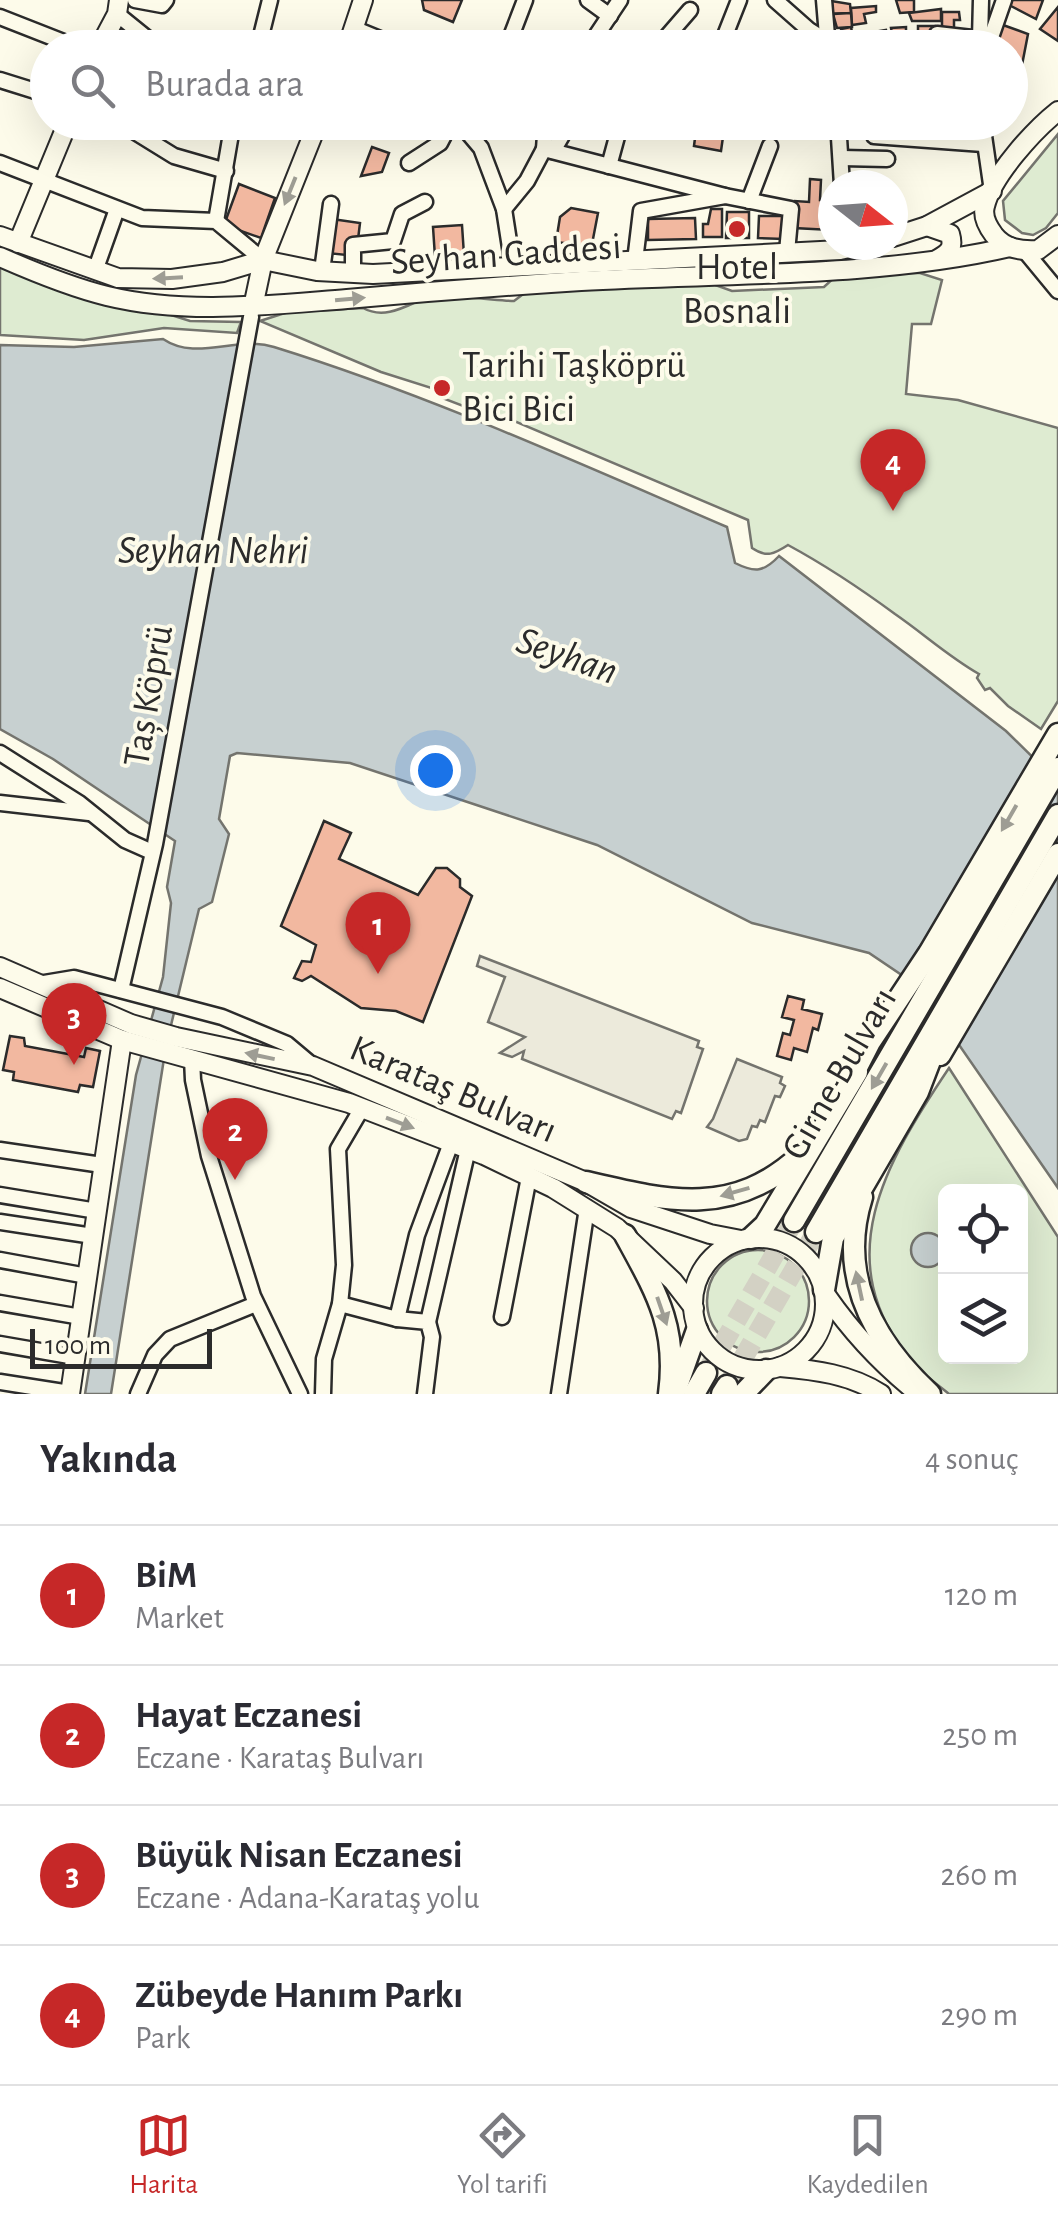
<!DOCTYPE html>
<html lang="tr">
<head>
<meta charset="utf-8">
<style>
  body { margin:0; font-family:"Alegreya Sans",sans-serif; background:#f7f7f7; color:#2b2b33 }
  .controls { position:absolute; right:30px; bottom:30px; display:grid; overflow:hidden; border-radius:15px; box-shadow:0 10px 40px #0002 }
  .controls button { width:90px; height:90px; display:grid; place-items:center; padding:0; border:0; border-bottom:2px solid #e1e1e2; background:#fff; color:#2b2b33; font:50px sans-serif }
  .compass { position:absolute; left:818px; top:170px; width:90px; height:90px; border-radius:50%; background:#fff; box-shadow:0 10px 40px #0002; rotate:107deg }
  .scale { position:absolute; left:30px; bottom:25px; width:182px; box-sizing:border-box; padding-left:10px; border:5px solid #2b2b2b; border-top:0; font-size:28px; line-height:35px; white-space:nowrap; color:#2b2b2b; -webkit-text-stroke:8px #fdfbea; paint-order:stroke }
  .you { position:absolute; left:435px; top:770px; width:35px; height:35px; margin:-25px; border:8px solid #fff; border-radius:50%; background:#1a73e8; box-shadow:0 0 0 15px #1a73e833 }
  .badge { display:grid; place-items:center; width:65px; height:65px; border-radius:50%; background:#c62828; color:#fff; font-size:32px; font-weight:700 }
  .pin { position:absolute; translate:-50% -82px; filter:drop-shadow(0 2px 5px #0008) }
  .pin::after { content:''; position:absolute; top:52px; width:35px; height:30px; background:inherit; clip-path:polygon(0 0,100% 0,50% 100%) }
  .list { margin:0; padding:0; list-style:none }
  h2 { display:flex; justify-content:space-between; align-items:center; height:130px; margin:0; padding:0 40px; font-size:42px }
  h2 small { font-size:32px; font-weight:400; color:#7c7c81 }
  .list li { display:grid; grid-template-columns:65px 1fr auto; gap:30px; align-items:center; box-sizing:border-box; height:140px; padding:0 40px; border-top:2px solid #e1e1e2 }
  .list b { display:block; font-size:38px; white-space:nowrap }
  .list p { margin:0; font-size:32px; white-space:nowrap; color:#7c7c81 }
  .list em { font-size:32px; font-style:normal; color:#7c7c81 }
  .icon { flex:none; width:55px; height:55px; fill:none; stroke:currentColor; stroke-width:2; stroke-linecap:round; stroke-linejoin:round }
  .map { position:relative; flex:none; width:1058px; height:1394px; overflow:hidden }
  .search { position:absolute; background:#fff; box-shadow:0 10px 40px #0002; left:30px; right:30px; top:30px; height:110px; display:flex; align-items:center; gap:25px; box-sizing:border-box; padding:0 35px; border-radius:55px; color:#7c7c81; font-size:38px }
  .sheet { height:690px; background:#fff }
  nav { display:flex; justify-content:space-around; align-items:center; box-sizing:border-box; height:140px; border-top:2px solid #e1e1e2; background:#fff; font-size:28px; color:#7c7c81 }
  nav a { display:grid; justify-items:center; gap:5px }
  nav .on { color:#c62828 }
  .map>svg:first-child { display:block }
  .green { fill:#deebd1; stroke:#74746e; stroke-width:2.5; fill-rule:evenodd }
  .parking { fill:#eceadb; stroke:#74746e; stroke-width:2.5 }
  .water { fill:#c7d0d0; stroke:#74746e; stroke-width:2.5 }
  .building { fill:#f2b8a0; stroke:#2b2b2b; stroke-width:2.5 }
  .lines { fill:none; stroke-linecap:round; stroke-linejoin:round }
  .highway-tunnel { stroke:#d3d1c4; stroke-width:20; stroke-dasharray:20 10; stroke-linecap:butt }
  .minor-casing { stroke:#2b2b2b; stroke-width:19 }
  .major-casing { stroke:#2b2b2b; stroke-width:22 }
  .highway-casing { stroke:#2b2b2b; stroke-width:25 }
  .minor { stroke:#fdfbea; stroke-width:14 }
  .major { stroke:#fdfbea; stroke-width:18 }
  .highway { stroke:#fdfbea; stroke-width:20 }
  .oneway { fill:#9e9d94 }
  .poi-dot { fill:#c62828; stroke:#fdfbea; stroke-width:4 }
  .labels { text-anchor:middle; dominant-baseline:central; stroke-width:8; stroke-linejoin:round; paint-order:stroke }
  .street-label { font-size:38px; fill:#2b2b2b; stroke:#fdfbea }
  .poi-label { font-size:38px; fill:#2b2b2b; stroke:#fdfbea }
  .water-label { font-size:40px; font-style:italic; fill:#2b2b2b; stroke:#fdfbea }
</style>
</head>
<body>
<div class="map">
<svg width="1058" height="1394" viewBox="0 0 1058 1394">
  <rect width="100%" height="100%" fill="#fdfbea"/>
  <g class="green">
    <polygon points="1058,134 1058,213 1046,228 1033,235 1022,233 1005,220 1003,201"/>
    <polygon points="0,261 190,321 241,322 237,333 164,328 84,340 0,335"/>
    <path d="M839 273H920L942 280 931 324H912L906 394 958 400 1058 428V701L1041 729 1008 706 990 688 985 690 977 678 979 674C949 657 924 634 895 614 861 589 825 565 788 545 774 554 767 558 752 548L748 520 507 418 505 422 437 396 438 390 381 372 260 321 288 312 363 308C381 318 399 310 416 302 438 292 488 300 514 301L530 289 707 282 732 291 824 287Z"/>
    <path d="M949 1068 1058 1237V1394H949C937 1384 923 1375 913 1363 826 1261 886 1162 949 1068ZM946 1192H1020V1356H946Z"/>
    <circle cx="758" cy="1301" r="51"/>
  </g>
  <g class="parking">
    <polygon points="480,956 699,1041 697,1047 703,1049 681,1113 676,1111 672,1119 522,1059 524,1051 512,1057 500,1053 525,1037 488,1022 505,977 477,966"/>
    <polygon points="737,1059 782,1077 780,1083 785,1086 780,1097 775,1096 765,1122 760,1120 757,1127 752,1126 747,1139 739,1141 707,1127 713,1119"/>
  </g>
  <g class="water">
    <path d="M163 339C197 362 237 335 274 347 429 395 578 463 727 527L735 563C755 573 764 572 779 556L1006 731 1058 782V1188L955 1039 909 980 869 953 752 923 597 845 350 763 237 753 230 756 219 819 229 834 212 902 199 909 166 1046 111 1394H85L136 1075 163 977 171 903 167 887 175 841 53 759 0 729V345L74 347Z"/>
    <circle cx="928" cy="1250" r="17"/>
  </g>
  <g class="building">
    <polygon points="422,0 462,0 453,22 424,10"/>
    <polygon points="825,0 850,4 851,13 826,14"/>
    <polygon points="896,0 914,0 914,12 900,13"/>
    <polygon points="1011,0 1043,0 1036,19 1009,5"/>
    <polygon points="876,6 876,12 864,14 866,23 852,25 851,8"/>
    <polygon points="1058,7 1058,41 1040,29"/>
    <polygon points="941,9 941,21 912,21 909,13"/>
    <polygon points="942,12 959,12 960,20 954,20 954,34 942,33"/>
    <polygon points="851,13 852,27 837,28 833,14"/>
    <polygon points="1003,25 1028,34 1022,65 1010,62 1010,48 994,48"/>
    <polygon points="918,26 935,26 936,37 918,40"/>
    <polygon points="851,27 854,43 843,45 841,29"/>
    <polygon points="906,27 906,42 894,45 891,28"/>
    <polygon points="886,30 891,45 879,47 874,32"/>
    <polygon points="870,33 873,42 855,46 854,36"/>
    <polygon points="697,122 725,123 721,151 694,146"/>
    <polygon points="372,147 389,153 382,172 361,176"/>
    <polygon points="810,179 821,180 820,200 833,201 831,230 794,228 795,201 809,202"/>
    <polygon points="239,184 275,198 261,238 224,225"/>
    <polygon points="571,208 598,213 593,239 587,246 556,242 560,217"/>
    <polygon points="711,209 722,209 722,237 703,237 703,224 708,224"/>
    <polygon points="727,212 749,212 749,238 726,238"/>
    <polygon points="759,216 784,216 784,239 758,238"/>
    <polygon points="695,218 696,239 648,240 648,219"/>
    <polygon points="332,219 360,223 356,256 327,253"/>
    <polygon points="462,225 464,255 435,257 433,227"/>
    <polygon points="324,821 351,833 339,859 418,895 436,868 447,868 460,879 460,887 472,896 423,1022 396,1011 361,1008 311,976 302,981 294,978 302,961 311,962 316,945 281,926"/>
    <polygon points="788,996 804,1000 802,1009 822,1014 818,1030 813,1028 807,1052 794,1048 791,1060 777,1056 783,1033 790,1035 794,1020 782,1017"/>
    <polygon points="10,1036 24,1038 25,1046 84,1057 86,1048 100,1051 93,1087 80,1085 78,1092 13,1080 14,1072 3,1070"/>
  </g>
  <g class="lines">
    <g class="highway-tunnel">
      <polyline points="706,1373 794,1221"/>
      <polyline points="727,1386 816,1232"/>
    </g>
    <defs>
      <g id="minor">
        <polyline points="135,0 162,5 166,0"/>
        <polyline points="588,0 610,16"/>
        <polyline points="775,0 809,30 828,42"/>
        <polyline points="824,0 828,48"/>
        <polyline points="117,14 159,48"/>
        <polyline points="0,17 79,48"/>
        <polyline points="353,28 402,48"/>
        <polyline points="937,34 990,40"/>
        <polyline points="980,39 981,0"/>
        <polyline points="988,46 1004,0"/>
        <polyline points="258,48 270,0"/>
        <polyline points="503,48 512,34 525,0"/>
        <polyline points="588,48 620,0"/>
        <polyline points="657,48 690,10"/>
        <polyline points="720,48 739,0"/>
        <polyline points="0,80 48,95"/>
        <polyline points="119,122 174,156 226,171"/>
        <polyline points="459,122 481,148 504,209 513,267"/>
        <polyline points="580,122 599,127 601,122"/>
        <polyline points="649,122 661,129"/>
        <polyline points="806,122 839,131"/>
        <polyline points="838,122 842,185"/>
        <polyline points="947,122 982,133"/>
        <polyline points="982,122 992,191"/>
        <polyline points="874,136 983,144"/>
        <polyline points="544,149 546,122"/>
        <polyline points="553,151 570,122"/>
        <polyline points="842,158 887,159"/>
        <polyline points="0,163 142,218 216,221 263,260"/>
        <polyline points="409,163 440,143 451,122"/>
        <polyline points="609,166 621,122"/>
        <polyline points="749,201 770,146"/>
        <polyline points="504,209 527,181 544,149 725,196"/>
        <polyline points="216,221 233,122"/>
        <polyline points="1025,251 1058,291"/>
        <polyline points="635,261 641,211 725,196 791,209 787,252"/>
        <polyline points="95,271 117,209"/>
        <polyline points="322,271 331,204"/>
        <polyline points="353,273 353,245 393,241 402,214 425,202"/>
        <polyline points="0,753 79,803 125,840 152,852"/>
        <polyline points="0,803 89,813"/>
        <polyline points="38,984 74,978 222,1017 287,1044 312,1065"/>
        <polyline points="121,990 155,844 251,317"/>
        <polyline points="192,1059 193,1080 209,1156 253,1296 300,1394"/>
        <polyline points="0,1150 102,1165"/>
        <polyline points="0,1195 97,1211"/>
        <polyline points="0,1222 93,1236"/>
        <polyline points="0,1260 87,1276"/>
        <polyline points="0,1303 81,1317"/>
        <polyline points="340,1304 397,1319 428,1322 432,1337 425,1394"/>
        <polyline points="502,1317 529,1177"/>
        <polyline points="397,1319 417,1235 451,1143"/>
        <polyline points="428,1322 468,1149"/>
        <polyline points="0,1344 75,1357"/>
        <polyline points="0,1382 70,1393"/>
        <polyline points="138,1394 155,1355 170,1339 256,1304"/>
        <polyline points="323,1394 324,1359 340,1304 344,1265 338,1149 362,1108"/>
        <polyline points="559,1394 587,1208"/>
      </g>
      <g id="major">
        <polyline points="99,48 117,14 119,0"/>
        <polyline points="347,48 363,0"/>
        <path d="M1058 111C1034 130 992 176 985 206 982 216 988 227 994 235 1005 249 1021 251 1038 250L1058 235"/>
        <path d="M927 226 950 234C954 248 950 252 938 259"/>
        <polyline points="0,236 118,278 172,279 223,272 263,260 317,271 373,274 840,250 863,245"/>
        <polyline points="893,237 927,226 992,191"/>
        <polyline points="18,243 68,122"/>
        <path d="M0 257C34 272 70 287 107 296 185 315 268 305 347 299 425 292 503 286 581 281 720 273 876 278 1010 247"/>
        <polyline points="253,307 263,260 318,122"/>
        <polyline points="0,967 131,1024 176,1037 313,1066 586,1182 631,1208 710,1234 741,1240"/>
        <polyline points="0,988 122,1040 349,1103 484,1155 553,1188 617,1228 673,1281 694,1308"/>
        <circle cx="759" cy="1304" r="66"/>
        <path d="M826 1295C853 1334 882 1365 919 1394"/>
        <path d="M780 1367C815 1370 850 1374 881 1394"/>
        <polyline points="70,1394 122,1040"/>
      </g>
      <g id="highway">
        <polyline points="940,1055 1058,854"/>
        <polyline points="849,1083 870,1042 929,953 1058,734"/>
        <path d="M586 1182C667 1201 732 1218 800 1156"/>
        <path d="M862 1197C837 1276 873 1341 930 1394"/>
        <polyline points="794,1221 1058,768"/>
        <polyline points="816,1232 1058,815"/>
        <path d="M625 1235C656 1292 678 1327 669 1394"/>
        <polyline points="751,1238 765,1225 857,1072"/>
        <polyline points="824,1290 833,1238 918,1092 938,1040"/>
        <polyline points="676,1389 697,1330"/>
        <polyline points="694,1394 706,1373"/>
        <polyline points="722,1394 727,1386"/>
        <polyline points="743,1394 766,1370"/>
      </g>
    </defs>
    <use href="#minor" class="minor-casing"/>
    <use href="#major" class="major-casing"/>
    <use href="#highway" class="highway-casing"/>
    <use href="#minor" class="minor"/>
    <use href="#major" class="major"/>
    <use href="#highway" class="highway"/>
  </g>
  <defs><path id="oneway-solid" d="M-6-.8H1V-3.2L6.5 0L1 3.2V.8H-6Z" transform="scale(2.5)"/></defs>
  <g class="oneway">
    <use href="#oneway-solid" transform="translate(290 191) rotate(112)"/>
    <use href="#oneway-solid" transform="translate(168 278) rotate(177)"/>
    <use href="#oneway-solid" transform="translate(350 299) rotate(-5)"/>
    <use href="#oneway-solid" transform="translate(1009 818) rotate(120)"/>
    <use href="#oneway-solid" transform="translate(260 1056) rotate(-168)"/>
    <use href="#oneway-solid" transform="translate(879 1076) rotate(120)"/>
    <use href="#oneway-solid" transform="translate(400 1123) rotate(21)"/>
    <use href="#oneway-solid" transform="translate(735 1192) rotate(164)"/>
    <use href="#oneway-solid" transform="translate(859 1286) rotate(-102)"/>
    <use href="#oneway-solid" transform="translate(662 1311) rotate(71)"/>
  </g>
  <g class="poi-dot">
    <circle cx="737" cy="229" r="10"/>
    <circle cx="442" cy="388" r="10"/>
  </g>
  <g class="labels">
    <g class="street-label">
      <text transform="translate(506 255) rotate(-4)">Seyhan Caddesi</text>
      <text transform="translate(149 696) rotate(-80)">Taș Köprü</text>
      <text transform="translate(840 1074) rotate(-60)">Girne Bulvarı</text>
      <text transform="translate(453 1090) rotate(23)">Karataş Bulvarı</text>
    </g>
    <g class="poi-label">
      <text x="737" y="268">Hotel<tspan x="737" dy="44">Bosnali</tspan></text>
      <text x="462" y="366" text-anchor="start">Tarihi Taşköprü<tspan x="462" dy="44">Bici Bici</tspan></text>
    </g>
    <g class="water-label">
      <text x="213" y="551">Seyhan Nehri</text>
      <text transform="translate(567 656) rotate(19)">Seyhan</text>
    </g>
  </g>
</svg>
<div class="controls">
<button><svg class="icon" aria-label="locate" viewBox="0 0 24 24"><circle cx="12" cy="12" r="6"/><path d="M12 2v4M12 18v4M2 12h4M18 12h4"/></svg></button>
<button><svg class="icon" aria-label="layers" viewBox="0 0 24 24"><path d="M12 4l9 5-9 5-9-5zM3 14l9 5 9-5"/></svg></button>
</div>
<svg class="compass" viewBox="-18 -18 36 36"><path d="M0-13l5 13h-10z" fill="#e53935"/><path d="M0 13l5-13h-10z" fill="#7c7c81"/></svg>
<div class="scale">100 m</div>
<div class="you"></div>
<div class="pin badge" style="left:378px;top:974px">1</div>
<div class="pin badge" style="left:235px;top:1180px">2</div>
<div class="pin badge" style="left:74px;top:1065px">3</div>
<div class="pin badge" style="left:893px;top:511px">4</div>
<div class="search"><svg class="icon" aria-label="search" viewBox="0 0 24 24"><circle cx="10" cy="10" r="6"/><path d="M15 15l6 6"/></svg>Burada ara</div>
</div>
<section class="sheet">
<h2>Yakında<small>4 sonuç</small></h2>
<ul class="list">
<li><span class="badge">1</span><div><b>BiM</b><p>Market</p></div><em>120 m</em></li>
<li><span class="badge">2</span><div><b>Hayat Eczanesi</b><p>Eczane · Karataş Bulvarı</p></div><em>250 m</em></li>
<li><span class="badge">3</span><div><b>Büyük Nisan Eczanesi</b><p>Eczane · Adana-Karataş yolu</p></div><em>260 m</em></li>
<li><span class="badge">4</span><div><b>Zübeyde Hanım Parkı</b><p>Park</p></div><em>290 m</em></li>
</ul>
</section>
<nav>
<a class="on"><svg class="icon" aria-label="map" viewBox="0 0 24 24"><path d="M3 6l6-2 6 2 6-2v14l-6 2-6-2-6 2zM9 4v14M15 6v14"/></svg>Harita</a>
<a><svg class="icon" aria-label="directions" viewBox="0 0 24 24"><path d="M12 3l9 9-9 9-9-9zM9 14v-3h6M13 9l2 2-2 2"/></svg>Yol tarifi</a>
<a><svg class="icon" aria-label="saved" viewBox="0 0 24 24"><path d="M7 4h10v16l-5-4-5 4z"/></svg>Kaydedilen</a>
</nav>
</body>
</html>
